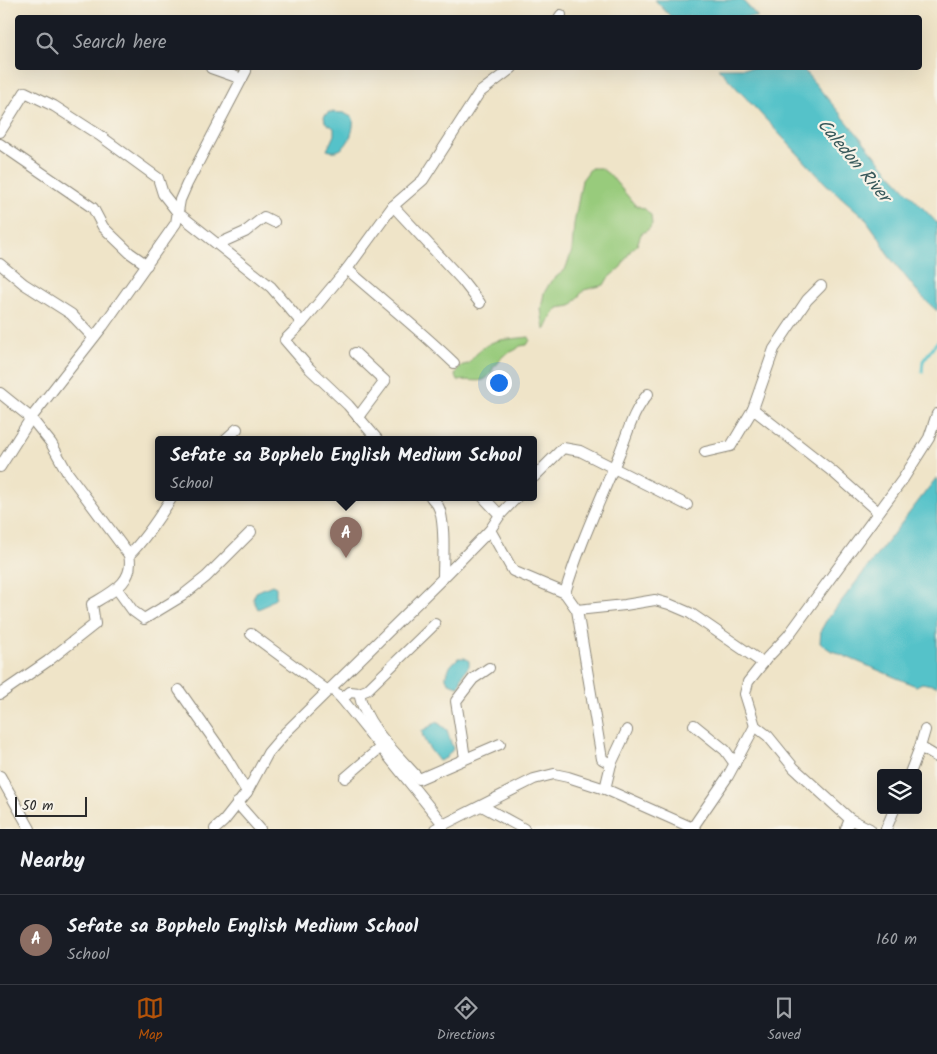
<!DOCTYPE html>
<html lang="en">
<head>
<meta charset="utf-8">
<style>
  body { margin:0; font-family:Kalam,sans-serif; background:#242831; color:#f1f3f6 }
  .controls { position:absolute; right:15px; bottom:15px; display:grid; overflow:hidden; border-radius:5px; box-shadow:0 5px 20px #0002 }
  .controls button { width:45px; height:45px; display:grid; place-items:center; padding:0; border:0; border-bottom:1px solid #363941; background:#171b24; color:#f1f3f6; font:25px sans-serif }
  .scale { position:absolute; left:15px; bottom:12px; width:72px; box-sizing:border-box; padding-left:5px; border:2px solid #2b2b2b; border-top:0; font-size:14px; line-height:18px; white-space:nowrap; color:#2b2b2b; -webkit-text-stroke:4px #f7f3e8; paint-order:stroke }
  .you { position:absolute; left:498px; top:382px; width:18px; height:18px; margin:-12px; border:4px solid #fff; border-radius:50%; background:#1a73e8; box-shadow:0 0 0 8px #1a73e833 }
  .badge { display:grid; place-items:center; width:32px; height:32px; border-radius:50%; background:#b45309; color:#fff; font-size:16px; font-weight:700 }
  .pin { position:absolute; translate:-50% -41px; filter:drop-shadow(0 1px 2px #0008) }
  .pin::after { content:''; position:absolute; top:26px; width:18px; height:15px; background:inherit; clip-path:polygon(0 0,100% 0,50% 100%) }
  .popup { position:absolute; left:155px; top:436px; width:382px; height:65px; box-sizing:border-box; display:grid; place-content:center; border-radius:5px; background:#171b24; filter:drop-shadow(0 1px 4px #0005); font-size:16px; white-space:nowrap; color:#9ea1a6 }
  .popup b { font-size:19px; color:#f1f3f6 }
  .popup::after { content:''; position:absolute; left:50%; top:100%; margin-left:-10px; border:10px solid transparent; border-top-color:#171b24 }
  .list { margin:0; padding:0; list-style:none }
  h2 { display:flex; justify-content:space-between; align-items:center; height:65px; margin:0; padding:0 20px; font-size:21px }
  h2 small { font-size:16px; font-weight:400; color:#9ea1a6 }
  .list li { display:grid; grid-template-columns:32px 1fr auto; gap:15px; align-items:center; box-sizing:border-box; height:90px; padding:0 20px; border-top:1px solid #363941 }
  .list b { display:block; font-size:19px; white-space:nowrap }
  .list p { margin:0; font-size:16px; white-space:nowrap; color:#9ea1a6 }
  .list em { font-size:16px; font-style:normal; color:#9ea1a6 }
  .icon { flex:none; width:28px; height:28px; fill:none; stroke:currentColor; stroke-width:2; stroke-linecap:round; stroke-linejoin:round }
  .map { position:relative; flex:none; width:937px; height:829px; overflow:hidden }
  .search { position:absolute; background:#171b24; box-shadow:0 5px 20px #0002; left:15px; right:15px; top:15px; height:55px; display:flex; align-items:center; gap:12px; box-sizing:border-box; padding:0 18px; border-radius:5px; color:#9ea1a6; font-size:19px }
  .sheet { height:155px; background:#171b24 }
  nav { display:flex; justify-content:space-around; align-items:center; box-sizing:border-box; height:70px; border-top:1px solid #363941; background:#171b24; font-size:14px; color:#9ea1a6 }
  nav a { display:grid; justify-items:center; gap:2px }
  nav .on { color:#b45309 }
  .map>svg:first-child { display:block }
  .green { fill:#98cb7c; stroke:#627b54 }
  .water { fill:#54c2c9; stroke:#40767a }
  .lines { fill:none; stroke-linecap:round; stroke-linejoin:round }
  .stream { stroke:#54c2c9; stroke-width:3 }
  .minor-casing { stroke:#8d887a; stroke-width:12 }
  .minor { stroke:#fff; stroke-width:10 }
  .labels { text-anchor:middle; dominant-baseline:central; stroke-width:4.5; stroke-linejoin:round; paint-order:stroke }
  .water-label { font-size:18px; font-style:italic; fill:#37585a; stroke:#f7f3e8 }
</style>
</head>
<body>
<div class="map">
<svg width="937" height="829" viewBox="0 0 937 829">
  <rect width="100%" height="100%" fill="#f7f3e8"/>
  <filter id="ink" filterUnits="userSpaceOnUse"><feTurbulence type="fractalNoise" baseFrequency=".02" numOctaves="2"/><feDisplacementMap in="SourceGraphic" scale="10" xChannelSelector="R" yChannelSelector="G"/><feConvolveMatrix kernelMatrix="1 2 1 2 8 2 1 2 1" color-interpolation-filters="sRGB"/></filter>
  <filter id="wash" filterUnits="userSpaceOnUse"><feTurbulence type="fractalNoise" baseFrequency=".0096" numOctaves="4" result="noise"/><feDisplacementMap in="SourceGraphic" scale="20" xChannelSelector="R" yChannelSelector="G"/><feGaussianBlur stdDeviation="1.12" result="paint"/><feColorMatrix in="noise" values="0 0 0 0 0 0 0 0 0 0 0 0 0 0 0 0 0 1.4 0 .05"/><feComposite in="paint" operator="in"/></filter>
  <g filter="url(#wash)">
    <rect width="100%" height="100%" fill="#efe4c8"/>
    <g class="green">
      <polygon points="591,168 601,168 611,176 635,205 645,209 651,215 652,224 649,229 641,234 637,245 631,250 621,267 608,278 604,285 584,290 571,306 558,308 552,316 546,329 544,330 541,309 544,293 551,281 565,270 572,251 574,224 582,180"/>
      <path d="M529 337 530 340 527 345 520 346C515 352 507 352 502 357 499 361 499 364 494 366 486 388 476 378 458 381L455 376C457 368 460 365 468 364 490 336 497 341 529 337Z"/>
    </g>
    <g class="water">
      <polygon points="655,0 742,0 758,17 671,17"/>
      <polygon points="718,68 802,68 890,173 937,223 937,311 921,296 888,255 880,239 865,218 826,184"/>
      <path d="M329 112 344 113 353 118C355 133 345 157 327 150L334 135V128L325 122 324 116Z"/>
      <polygon points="937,477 937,686 922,683 916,686 830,650 820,643 821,630 826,621"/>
      <polygon points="272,585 276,587 276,597 265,606 258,609 253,599 256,592"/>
      <path d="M458 658H465L469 661V666L463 674 459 686C437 683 447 668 458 658Z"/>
      <path d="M437 722 447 730 453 749 446 758 439 761C433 753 422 741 422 731Z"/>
    </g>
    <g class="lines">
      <polyline class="stream" points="922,372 923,361 937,342"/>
    </g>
  </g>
  <g filter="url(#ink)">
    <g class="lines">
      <defs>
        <g id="minor">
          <polyline points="559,18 561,15"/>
          <polyline points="211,68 242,79"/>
          <polyline points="0,132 25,92 54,106 99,135 158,178 163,194 178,213 271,287 302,323"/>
          <polyline points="0,144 93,208 103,227 130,253 147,265"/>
          <polyline points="393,206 462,280 480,303"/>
          <polyline points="218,244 245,232 264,217 274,222"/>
          <polyline points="0,264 24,284 71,314 93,337"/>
          <path d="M347 269C382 300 420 330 454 363"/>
          <polyline points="355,353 385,381 358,417"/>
          <path d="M0 393 31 418 51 443 67 472 129 555C135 582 112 592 92 604L95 624 48 661 0 694"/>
          <polyline points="753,409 833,472 878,512"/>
          <polyline points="226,439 237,429"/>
          <polyline points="377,439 348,405 310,369 285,340 302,323 347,269 393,206 423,180 479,93 512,68"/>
          <polyline points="705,452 731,446 753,409 774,349 807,300 821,286"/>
          <polyline points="0,467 31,418 103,326 176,223 180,200 187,184 246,71"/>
          <polyline points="534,477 563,448 580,451 687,505"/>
          <path d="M431 497C433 500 437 503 438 506 446 520 443 561 443 578"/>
          <polyline points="483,497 500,515"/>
          <polyline points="490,530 513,571 565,593 577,610 625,605 655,600 669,604 690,613 763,663"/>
          <path d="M129 555C146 538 159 518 172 497"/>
          <polyline points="117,589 133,611 144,619 182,596 206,577 251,532"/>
          <path d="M565 593C579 545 601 499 620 452 628 432 633 411 648 394"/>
          <polyline points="577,610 602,759 611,764"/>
          <polyline points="251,634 328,691"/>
          <polyline points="331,688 342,699 443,824"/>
          <polyline points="179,690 226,757 247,792"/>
          <path d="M359 693C365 726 397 754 419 779L500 744"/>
          <polyline points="342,699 350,692 359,693 367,690 435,624"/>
          <polyline points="694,725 725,750 735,764"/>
          <polyline points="920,747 937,757"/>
          <polyline points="465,758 456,701 473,679 489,668"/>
          <polyline points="910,773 920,747 925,730"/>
          <polyline points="0,776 30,829"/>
          <polyline points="345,778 381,747"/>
          <polyline points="605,789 611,764 627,730"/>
          <polyline points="237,803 260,829"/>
          <polyline points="482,806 524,829"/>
          <polyline points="693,827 728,776 755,726"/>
          <polyline points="215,829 224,821 247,792 268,753 286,732 443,578 490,530 500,515 517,497"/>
          <polyline points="435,829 534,779 554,774 568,777 605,789 695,829"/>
          <polyline points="846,829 850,819"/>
          <polyline points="870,829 850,819 794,768 768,736 755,726 745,694 748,682 767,658 788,636 903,479 929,438 937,414"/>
          <polyline points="886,829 894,810"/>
        </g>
      </defs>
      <use href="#minor" class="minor-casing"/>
      <use href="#minor" class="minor"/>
    </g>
  </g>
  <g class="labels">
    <g class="water-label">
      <text transform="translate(853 161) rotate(50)">Caledon River</text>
    </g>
  </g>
</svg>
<div class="controls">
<button><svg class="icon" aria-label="layers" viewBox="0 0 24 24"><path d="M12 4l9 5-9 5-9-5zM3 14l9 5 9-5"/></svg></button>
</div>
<div class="scale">50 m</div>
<div class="you"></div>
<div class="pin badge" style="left:346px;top:558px;background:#8d6e63">A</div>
<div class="popup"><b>Sefate sa Bophelo English Medium School</b>School</div>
<div class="search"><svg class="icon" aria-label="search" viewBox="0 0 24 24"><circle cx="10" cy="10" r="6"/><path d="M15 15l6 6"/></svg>Search here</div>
</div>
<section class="sheet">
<h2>Nearby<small></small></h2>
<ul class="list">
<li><span class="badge" style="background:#8d6e63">A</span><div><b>Sefate sa Bophelo English Medium School</b><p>School</p></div><em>160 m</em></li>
</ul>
</section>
<nav>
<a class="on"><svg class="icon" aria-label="map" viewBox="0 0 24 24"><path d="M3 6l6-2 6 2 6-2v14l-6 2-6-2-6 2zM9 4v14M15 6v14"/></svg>Map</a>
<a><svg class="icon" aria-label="directions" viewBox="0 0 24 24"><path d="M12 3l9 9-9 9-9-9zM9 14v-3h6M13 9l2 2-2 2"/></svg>Directions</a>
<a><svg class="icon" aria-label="saved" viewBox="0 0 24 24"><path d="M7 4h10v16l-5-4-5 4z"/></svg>Saved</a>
</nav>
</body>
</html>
